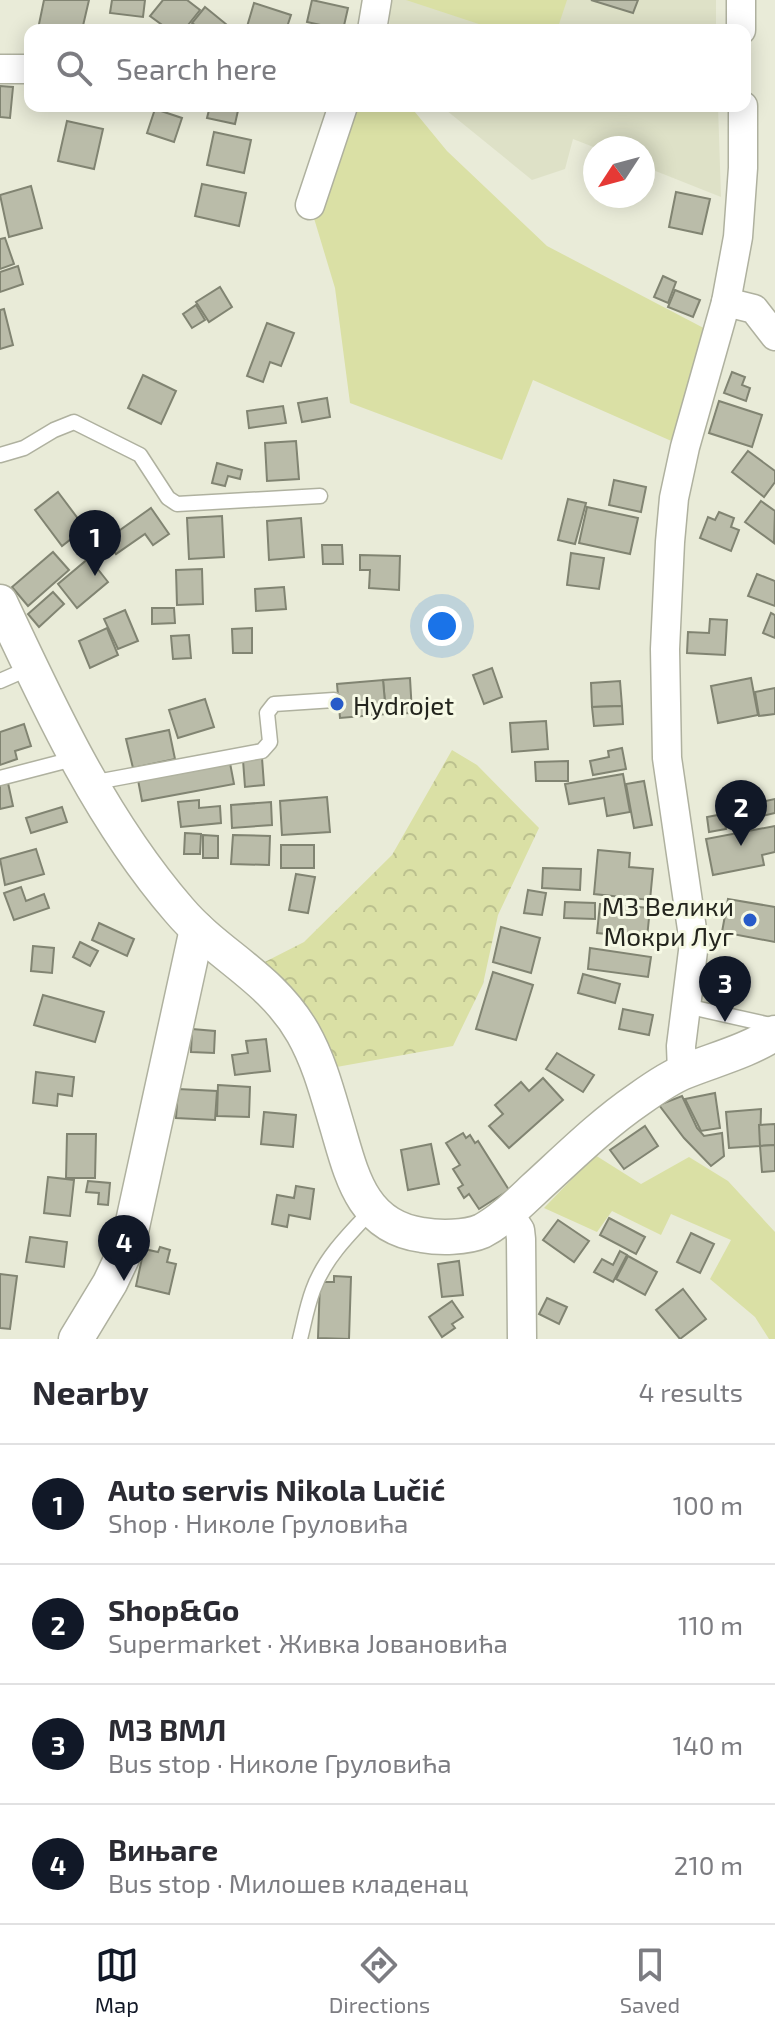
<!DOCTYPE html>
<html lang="en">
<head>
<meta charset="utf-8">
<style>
  body { margin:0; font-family:"Exo 2",sans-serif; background:#f2f2f3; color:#2b2b33 }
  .compass { position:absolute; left:583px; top:136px; width:72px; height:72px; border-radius:50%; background:#fff; box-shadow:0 4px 20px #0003; rotate:234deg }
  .you { position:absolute; left:442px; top:626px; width:28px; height:28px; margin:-20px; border:6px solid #fff; border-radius:50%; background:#1a73e8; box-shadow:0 0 0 12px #1a73e833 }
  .badge { display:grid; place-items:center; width:52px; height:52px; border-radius:50%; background:#111827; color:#fff; font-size:26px; font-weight:700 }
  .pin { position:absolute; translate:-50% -66px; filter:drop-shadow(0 2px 4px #0008) }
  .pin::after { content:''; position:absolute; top:42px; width:28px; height:24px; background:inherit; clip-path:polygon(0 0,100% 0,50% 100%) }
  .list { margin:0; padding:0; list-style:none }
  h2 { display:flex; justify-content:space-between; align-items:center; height:104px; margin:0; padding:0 32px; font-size:34px }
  h2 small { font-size:26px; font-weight:400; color:#7c7c81 }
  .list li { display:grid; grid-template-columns:52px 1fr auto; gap:24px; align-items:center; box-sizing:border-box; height:120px; padding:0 32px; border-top:2px solid #e1e1e2 }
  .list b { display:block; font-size:30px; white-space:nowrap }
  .list p { margin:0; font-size:26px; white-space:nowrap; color:#7c7c81 }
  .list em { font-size:26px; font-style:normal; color:#7c7c81 }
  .icon { flex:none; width:44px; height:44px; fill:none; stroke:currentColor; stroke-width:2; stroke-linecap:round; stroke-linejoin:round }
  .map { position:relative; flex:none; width:775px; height:1339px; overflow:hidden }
  .search { position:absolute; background:#fff; box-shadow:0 4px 20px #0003; left:24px; right:24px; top:24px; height:88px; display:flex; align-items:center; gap:20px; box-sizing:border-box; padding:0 28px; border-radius:16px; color:#7c7c81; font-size:30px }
  .sheet { height:584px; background:#fff }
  nav { display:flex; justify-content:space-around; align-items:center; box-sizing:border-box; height:112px; border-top:2px solid #e1e1e2; background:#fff; font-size:22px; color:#7c7c81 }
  nav a { display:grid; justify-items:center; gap:4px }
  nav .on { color:#111827 }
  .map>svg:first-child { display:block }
  .built { fill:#dee1c7 }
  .grass { fill:#dae0a5 }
  .forest { fill:url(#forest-crowns) }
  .building { fill:#babca9; stroke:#818472; stroke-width:2 }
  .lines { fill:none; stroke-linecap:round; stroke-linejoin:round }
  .service-casing { stroke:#afb19f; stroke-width:17 }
  .minor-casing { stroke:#afb19f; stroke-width:31 }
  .tertiary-casing { stroke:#afb19f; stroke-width:37 }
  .service { stroke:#fff; stroke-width:14 }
  .minor { stroke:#fff; stroke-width:28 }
  .tertiary { stroke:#fff; stroke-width:34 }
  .poi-dot { fill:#275bc9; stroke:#f6f9e5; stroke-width:3 }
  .labels { text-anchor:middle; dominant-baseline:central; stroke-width:6; stroke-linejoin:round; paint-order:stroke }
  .poi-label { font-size:26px; fill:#24251e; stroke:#f6f9e5; text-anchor:start }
</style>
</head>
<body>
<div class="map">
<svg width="775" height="1339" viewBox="0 0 775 1339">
  <defs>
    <pattern id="forest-crowns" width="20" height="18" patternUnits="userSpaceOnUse" patternTransform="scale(2)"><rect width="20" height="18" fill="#dae0a5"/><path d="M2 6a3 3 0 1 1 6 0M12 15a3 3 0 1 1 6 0" fill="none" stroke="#bbc08e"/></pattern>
  </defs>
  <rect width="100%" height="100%" fill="#e9ebd8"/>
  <g class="built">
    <polygon points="391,0 716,0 716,30 389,30"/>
    <polygon points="441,106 718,106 721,197 643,166 643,148 596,148 573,139 565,169 532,180"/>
  </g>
  <g class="grass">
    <polygon points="406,0 567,0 557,30 497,30"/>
    <polygon points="343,106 410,106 447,151 547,246 717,335 685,447 533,380 502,460 350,403 335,288 310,205"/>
    <polygon points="595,1155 641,1184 689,1157 728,1181 775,1232 775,1339 769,1339 755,1317 710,1279 731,1240 671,1214 661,1235 612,1211 597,1232 544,1208"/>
  </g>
  <polygon class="forest" points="452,750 477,765 539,828 498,915 483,984 453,1046 320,1070 249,970 304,942 392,855"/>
  <g class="building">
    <polygon points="44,0 89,0 82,30 38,29"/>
    <polygon points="112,0 145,0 143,17 110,13"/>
    <polygon points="163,0 187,0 200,10 184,30 169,30 150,16"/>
    <polygon points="312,0 348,8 343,30 307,22"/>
    <polygon points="591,0 638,0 633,13"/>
    <polygon points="254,3 291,15 286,30 246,30"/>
    <polygon points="205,7 232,29 231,30 202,30 192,23"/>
    <polygon points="0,86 13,87 10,118 0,117"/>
    <polygon points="210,106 239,106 235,124 207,118"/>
    <polygon points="155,109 182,118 174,142 147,133"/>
    <polygon points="67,121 103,129 94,169 58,161"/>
    <polygon points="214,132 251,140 244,173 207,165"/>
    <polygon points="202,184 246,193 239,226 195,216"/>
    <polygon points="31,186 42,228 9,237 0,195"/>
    <polygon points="676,192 710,199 702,234 669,227"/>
    <polygon points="5,238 14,264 0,269 0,239"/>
    <polygon points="18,266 23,284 0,292 0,272"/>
    <polygon points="663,276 676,282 668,303 654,297"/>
    <polygon points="220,287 232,307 209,322 196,302"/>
    <polygon points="675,290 700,300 693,317 668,307"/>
    <polygon points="196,305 205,320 192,328 183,314"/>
    <polygon points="4,309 13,345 0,349 0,310"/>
    <polygon points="267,323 294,333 281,366 270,362 263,382 247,376"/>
    <polygon points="732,372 745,377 742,385 750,388 746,401 724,393"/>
    <polygon points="143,375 176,391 161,424 128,408"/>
    <polygon points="327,398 330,417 302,422 298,403"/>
    <polygon points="719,401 762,415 752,447 709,433"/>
    <polygon points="283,406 286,423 249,428 247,411"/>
    <polygon points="296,441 299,479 267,481 265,443"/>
    <polygon points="748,451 775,471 775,482 764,497 732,472"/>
    <polygon points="217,463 242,470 240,479 228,476 225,486 212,483"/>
    <polygon points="614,480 646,487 641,512 609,505"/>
    <polygon points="58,492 85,528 62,546 35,510"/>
    <polygon points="568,499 586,503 575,544 558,540"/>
    <polygon points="761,501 775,511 774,543 745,522"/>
    <polygon points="587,507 638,518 630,554 579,543"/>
    <polygon points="151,508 169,534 153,545 145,534 116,554 106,540"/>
    <polygon points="719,512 734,518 731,527 739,530 731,551 700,538 708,517 715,520"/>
    <polygon points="222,516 224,557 189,559 187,518"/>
    <polygon points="301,518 304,557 269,560 267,521"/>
    <polygon points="322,545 342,545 343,564 323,564"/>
    <polygon points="53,552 69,570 28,606 12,587"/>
    <polygon points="571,553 604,558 599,589 567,585"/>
    <polygon points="360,555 400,556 399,590 369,588 370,570 360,570"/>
    <polygon points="89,558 108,582 77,608 58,584"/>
    <polygon points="202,569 203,604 177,605 176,570"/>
    <polygon points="757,574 775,581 775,606 748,596"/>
    <polygon points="284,587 286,609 256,611 255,589"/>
    <polygon points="53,592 64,604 39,627 28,614"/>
    <polygon points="152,608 174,608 175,623 152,624"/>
    <polygon points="125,610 138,641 118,649 104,619"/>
    <polygon points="771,613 775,615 775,638 763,633"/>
    <polygon points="710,619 727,620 725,655 687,653 688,632 709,633"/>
    <polygon points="107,628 118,655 90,668 79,641"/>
    <polygon points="252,628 252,653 233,653 232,629"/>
    <polygon points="189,635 191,658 173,659 171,636"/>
    <polygon points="492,668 502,697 484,704 473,675"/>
    <polygon points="410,678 412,713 386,714 383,680"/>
    <polygon points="751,678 758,715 718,723 711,686"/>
    <polygon points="383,680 386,714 340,718 337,684"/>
    <polygon points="620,681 622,706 592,707 591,683"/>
    <polygon points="775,688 775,714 759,716 755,692"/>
    <polygon points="205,699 214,727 178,738 169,710"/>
    <polygon points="622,706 623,724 594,726 592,707"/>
    <polygon points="546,721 548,749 512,752 510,723"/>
    <polygon points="24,724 31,746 15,751 17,759 0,765 0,732"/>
    <polygon points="169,730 175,759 133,768 126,739"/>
    <polygon points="622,748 626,769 593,775 590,761 609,757 608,751"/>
    <polygon points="262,758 264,785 245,787 243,760"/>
    <polygon points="568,761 568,781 536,781 535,762"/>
    <polygon points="230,763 234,784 142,801 138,780"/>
    <polygon points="623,774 630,812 607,816 604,798 569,804 565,784"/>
    <polygon points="644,781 652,825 634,828 626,784"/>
    <polygon points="8,783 13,806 0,809 0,784"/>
    <polygon points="327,797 330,832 282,835 280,801"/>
    <polygon points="775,799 775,813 754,818 751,804"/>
    <polygon points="199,800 199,808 220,806 221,823 181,827 178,802"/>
    <polygon points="271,802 272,825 232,828 231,805"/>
    <polygon points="62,807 67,822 31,833 26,818"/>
    <polygon points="723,814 726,829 709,832 707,817"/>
    <polygon points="775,826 775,852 762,855 764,865 713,875 706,839"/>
    <polygon points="185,833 201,834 200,854 184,854"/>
    <polygon points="203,835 218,836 218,858 203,858"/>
    <polygon points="233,835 270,836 269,865 231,864"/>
    <rect x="281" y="845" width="33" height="23"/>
    <polygon points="36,849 44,874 5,885 0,859"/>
    <polygon points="598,850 630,853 629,867 653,869 650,900 594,894"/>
    <polygon points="543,868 581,869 580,890 542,888"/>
    <polygon points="296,874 315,877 308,913 289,910"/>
    <polygon points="21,887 26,901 44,894 49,908 14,920 4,893"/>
    <polygon points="528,890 546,893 542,915 524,913"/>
    <polygon points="728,899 775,907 775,942 722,932"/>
    <polygon points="565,902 595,903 595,919 564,918"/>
    <polygon points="600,904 650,908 647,938 597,933"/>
    <polygon points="99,923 134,939 127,956 92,940"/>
    <polygon points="501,927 540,938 531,973 493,962"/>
    <polygon points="80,942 98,951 90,966 73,957"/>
    <polygon points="33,946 54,948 52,973 31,971"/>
    <polygon points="590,948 651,957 648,977 588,969"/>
    <polygon points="493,972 533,985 516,1040 476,1029"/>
    <polygon points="583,974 620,984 615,1003 578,993"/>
    <polygon points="43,995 104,1012 95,1042 34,1025"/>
    <polygon points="623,1009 653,1015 649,1035 619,1029"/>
    <polygon points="192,1029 215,1031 214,1053 191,1052"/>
    <polygon points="266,1039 270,1071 235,1075 232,1055 248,1053 246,1041"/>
    <polygon points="557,1053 594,1075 583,1092 546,1069"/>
    <polygon points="36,1072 74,1077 72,1096 58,1094 57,1106 33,1103"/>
    <polygon points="543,1078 563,1100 509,1148 489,1126 503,1114 495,1105 521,1082 529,1091"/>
    <polygon points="218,1085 250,1087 249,1117 217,1116"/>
    <polygon points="178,1089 217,1091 215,1120 176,1118"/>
    <polygon points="715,1093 720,1128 701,1131 685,1099"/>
    <polygon points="682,1096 697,1128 704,1136 722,1133 724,1156 711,1166 684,1138 659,1105"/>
    <polygon points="761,1109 760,1146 729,1148 726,1112"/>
    <polygon points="264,1112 296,1115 293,1147 261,1144"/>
    <polygon points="775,1124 775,1145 760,1146 759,1125"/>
    <polygon points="645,1126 658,1146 624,1169 610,1150"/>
    <polygon points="463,1133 466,1138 470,1135 475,1143 478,1141 509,1190 479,1209 469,1194 464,1198 458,1188 463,1185 453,1169 460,1165 446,1143"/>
    <polygon points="67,1134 96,1134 95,1178 66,1178"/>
    <polygon points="431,1144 439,1184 408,1190 401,1150"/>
    <polygon points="775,1145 775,1171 762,1172 760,1146"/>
    <polygon points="48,1177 74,1180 70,1216 44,1213"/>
    <polygon points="88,1181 110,1183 108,1205 98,1204 99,1193 86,1192"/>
    <polygon points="296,1186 314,1189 310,1219 289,1215 287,1227 272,1224 277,1195 294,1198"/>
    <polygon points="609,1218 645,1237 636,1254 600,1235"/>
    <polygon points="558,1220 589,1241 574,1262 543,1240"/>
    <polygon points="691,1233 714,1244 700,1273 677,1262"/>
    <polygon points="30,1237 67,1242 64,1267 26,1262"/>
    <polygon points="160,1247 170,1250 167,1262 176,1264 169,1294 136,1286 144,1249 158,1252"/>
    <polygon points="620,1251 627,1255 613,1282 594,1272 602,1259 613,1265"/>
    <polygon points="628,1256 657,1272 645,1295 616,1279"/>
    <polygon points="459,1261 463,1295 442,1297 438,1264"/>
    <polygon points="0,1274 17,1276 10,1329 0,1328"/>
    <polygon points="334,1276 351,1277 349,1339 318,1338 320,1282 334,1282"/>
    <polygon points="683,1289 706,1319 680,1339 656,1310"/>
    <polygon points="547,1298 567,1307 559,1324 539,1314"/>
    <polygon points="452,1301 463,1317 452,1324 455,1328 442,1337 429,1317"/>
  </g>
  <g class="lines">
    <defs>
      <g id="service">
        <polyline points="0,455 24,448 54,430 74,422 140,455 168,498 177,504 320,496"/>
        <polyline points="0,681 32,667"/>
        <polyline points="0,778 77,758"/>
        <polyline points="91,783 262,751 270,742 267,713 274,704 334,700"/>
        <polyline points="686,1006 775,1026"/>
        <path d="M300 1339C304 1323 307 1306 313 1290 324 1259 349 1234 372 1210"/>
      </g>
      <g id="minor">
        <polyline points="741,0 741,30"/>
        <polyline points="372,30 377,0"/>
        <polyline points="0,69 30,69"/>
        <polyline points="310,205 343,106"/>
        <polyline points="726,302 754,309 775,336"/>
        <polyline points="682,1072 681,1046 694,943 667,758 665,649 670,542 674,498 685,447 726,302 738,237 743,168 743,106"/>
        <polyline points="508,1212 520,1230 521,1239 522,1339"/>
      </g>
      <g id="tertiary">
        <path d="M0 602C50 709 101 820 179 910 217 955 271 977 303 1033 320 1063 328 1096 338 1129 352 1177 363 1227 422 1235 439 1238 466 1238 482 1231 501 1221 518 1204 534 1189 568 1158 601 1125 639 1099 653 1089 670 1077 686 1071 716 1059 748 1051 775 1033"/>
        <polyline points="76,1339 110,1283 128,1245 197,929"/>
      </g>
    </defs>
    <use href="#service" class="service-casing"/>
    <use href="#minor" class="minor-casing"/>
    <use href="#tertiary" class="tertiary-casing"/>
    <use href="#service" class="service"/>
    <use href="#minor" class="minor"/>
    <use href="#tertiary" class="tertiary"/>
  </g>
  <g class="poi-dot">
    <circle cx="337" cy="704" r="8"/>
    <circle cx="750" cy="920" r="8"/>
  </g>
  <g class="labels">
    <g class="poi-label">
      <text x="353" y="704">Hydrojet</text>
      <text x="734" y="905" text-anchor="end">МЗ Велики<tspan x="734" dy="30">Мокри Луг</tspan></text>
    </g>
  </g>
</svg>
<svg class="compass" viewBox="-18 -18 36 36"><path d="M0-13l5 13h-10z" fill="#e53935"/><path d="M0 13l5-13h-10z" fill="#7c7c81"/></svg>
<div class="you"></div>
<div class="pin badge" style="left:95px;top:576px">1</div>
<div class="pin badge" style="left:741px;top:846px">2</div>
<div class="pin badge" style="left:725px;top:1022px">3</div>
<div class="pin badge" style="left:124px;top:1281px">4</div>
<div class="search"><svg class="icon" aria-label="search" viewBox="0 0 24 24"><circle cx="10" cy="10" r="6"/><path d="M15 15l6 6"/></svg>Search here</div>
</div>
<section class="sheet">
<h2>Nearby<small>4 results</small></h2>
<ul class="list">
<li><span class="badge">1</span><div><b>Auto servis Nikola Lučić</b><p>Shop · Николе Груловића</p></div><em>100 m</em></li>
<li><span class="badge">2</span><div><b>Shop&amp;Go</b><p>Supermarket · Живка Јовановића</p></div><em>110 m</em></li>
<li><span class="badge">3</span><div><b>МЗ ВМЛ</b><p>Bus stop · Николе Груловића</p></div><em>140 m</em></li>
<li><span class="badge">4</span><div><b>Вињаге</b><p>Bus stop · Милошев кладенац</p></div><em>210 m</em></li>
</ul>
</section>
<nav>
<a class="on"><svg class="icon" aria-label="map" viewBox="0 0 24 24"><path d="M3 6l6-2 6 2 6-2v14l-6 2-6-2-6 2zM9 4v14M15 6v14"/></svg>Map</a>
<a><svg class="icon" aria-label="directions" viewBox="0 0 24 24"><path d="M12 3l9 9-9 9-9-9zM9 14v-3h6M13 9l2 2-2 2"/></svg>Directions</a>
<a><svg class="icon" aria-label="saved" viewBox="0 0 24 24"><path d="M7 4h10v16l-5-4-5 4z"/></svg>Saved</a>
</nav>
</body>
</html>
